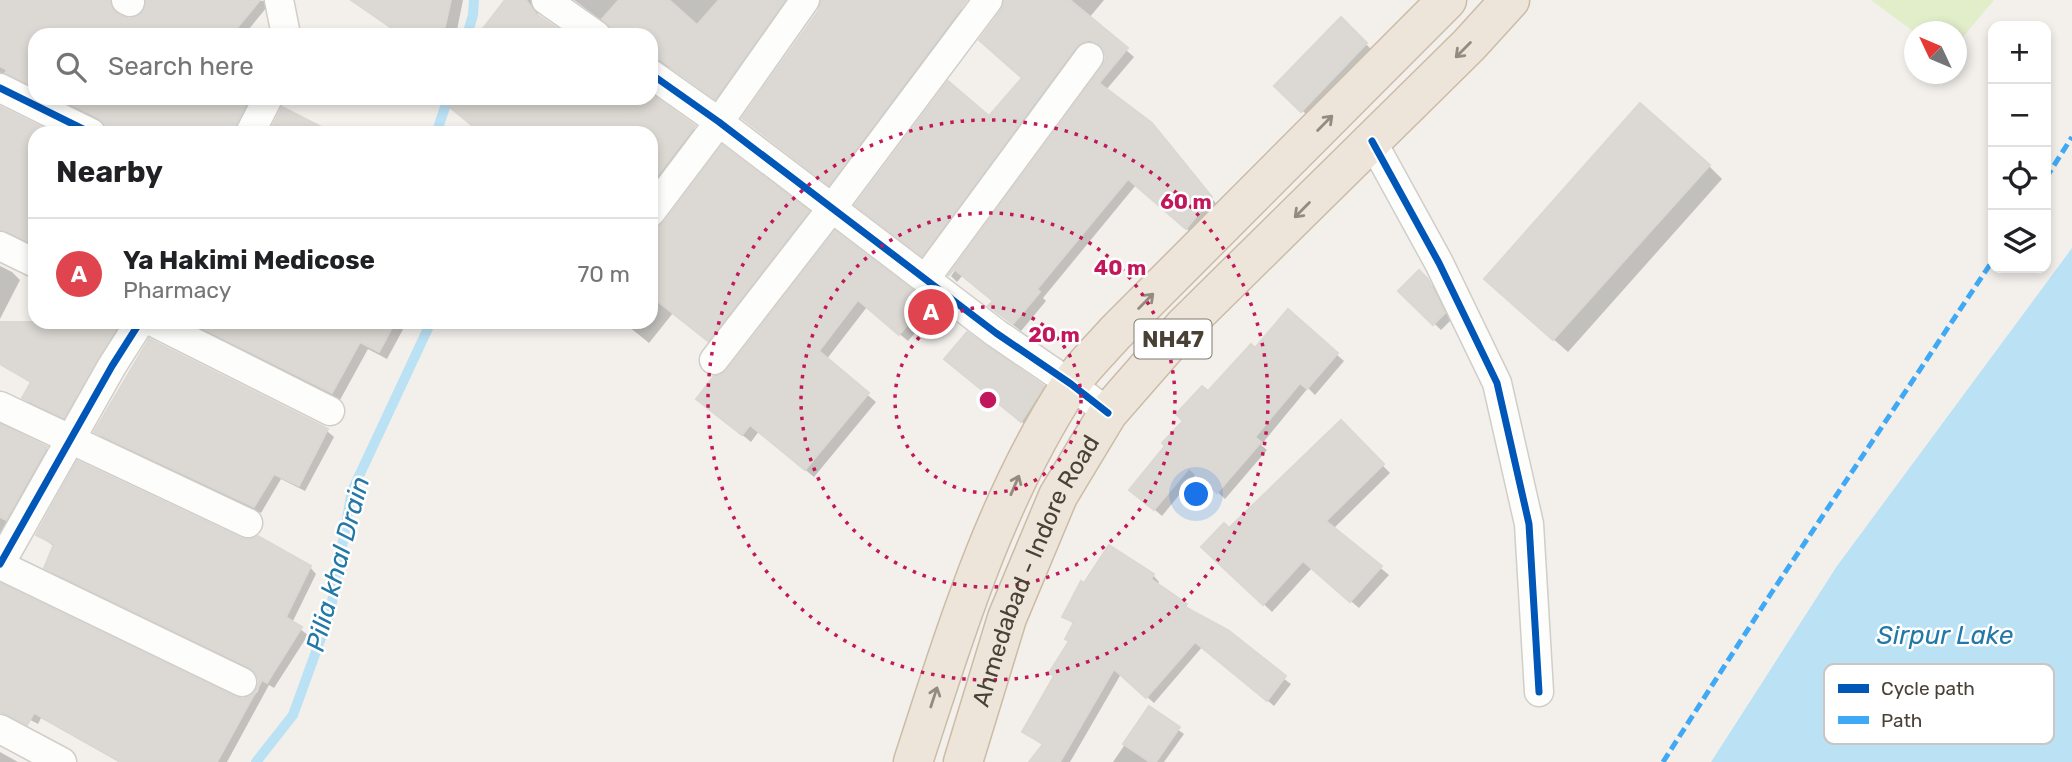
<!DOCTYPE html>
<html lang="en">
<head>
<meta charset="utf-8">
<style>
  body { margin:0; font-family:Rubik,sans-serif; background:#f2f2f2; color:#202124 }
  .controls { position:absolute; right:21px; top:21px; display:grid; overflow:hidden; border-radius:14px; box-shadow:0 4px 10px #0003 }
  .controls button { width:63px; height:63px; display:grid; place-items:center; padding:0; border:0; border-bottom:2px solid #e0e0e0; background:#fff; color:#202124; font:35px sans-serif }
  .compass { position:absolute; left:1904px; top:21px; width:63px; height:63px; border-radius:50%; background:#fff; box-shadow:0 4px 10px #0003; rotate:314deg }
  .you { position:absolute; left:1197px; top:495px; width:24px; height:24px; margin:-18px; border:5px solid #fff; border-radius:50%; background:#1a73e8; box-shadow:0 0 0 10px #1a73e833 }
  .badge { display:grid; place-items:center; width:46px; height:46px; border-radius:50%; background:#0f766e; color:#fff; font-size:23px; font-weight:700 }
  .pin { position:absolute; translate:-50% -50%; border:4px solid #fff; box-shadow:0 2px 7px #0006 }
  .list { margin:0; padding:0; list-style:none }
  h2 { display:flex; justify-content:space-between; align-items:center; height:91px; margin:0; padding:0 28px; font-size:30px }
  h2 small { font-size:23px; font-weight:400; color:#757577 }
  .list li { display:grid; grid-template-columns:46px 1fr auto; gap:21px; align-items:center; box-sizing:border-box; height:112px; padding:0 28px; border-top:2px solid #e0e0e0 }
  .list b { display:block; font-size:26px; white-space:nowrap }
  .list p { margin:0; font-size:23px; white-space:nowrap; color:#757577 }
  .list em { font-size:23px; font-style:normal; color:#757577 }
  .icon { flex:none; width:38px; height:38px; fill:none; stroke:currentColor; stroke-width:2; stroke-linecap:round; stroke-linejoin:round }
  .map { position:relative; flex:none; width:2072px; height:762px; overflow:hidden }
  .search { position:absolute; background:#fff; box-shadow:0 4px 10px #0003; left:28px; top:28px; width:630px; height:77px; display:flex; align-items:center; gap:18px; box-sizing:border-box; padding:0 24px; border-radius:21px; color:#757577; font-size:26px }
  .panel { position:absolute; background:#fff; box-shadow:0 4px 10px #0003; left:28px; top:126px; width:630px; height:203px; border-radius:21px }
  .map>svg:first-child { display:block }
  .green { fill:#e2eeca }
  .water { fill:#bae1f4 }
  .shadow { fill:#0003 }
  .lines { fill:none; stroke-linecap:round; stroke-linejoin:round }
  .stream { stroke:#bae1f4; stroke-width:10 }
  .building { fill:#dcd9d4; stroke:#dbd7d2; stroke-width:2 }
  .street-casing { stroke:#d1cec9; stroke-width:31 }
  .highway-casing { stroke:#ccbba5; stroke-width:41 }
  .street { stroke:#fdfdfc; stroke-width:28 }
  .highway { stroke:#ede5d9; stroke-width:38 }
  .quiet { stroke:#3fa9f5; stroke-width:5; stroke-dasharray:10 5; stroke-linecap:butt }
  .cycleway-casing { stroke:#fff; stroke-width:11 }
  .cycleway { stroke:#0057b8; stroke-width:7 }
  .oneway { stroke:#938b7f }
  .ring { fill:none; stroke:#c2185b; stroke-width:3.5; stroke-dasharray:3.5 7 }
  .labels { text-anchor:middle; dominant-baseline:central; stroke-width:5; stroke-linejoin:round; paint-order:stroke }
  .shield { fill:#fff; stroke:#807a72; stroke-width:2 }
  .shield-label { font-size:23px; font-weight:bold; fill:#4a4136 }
  .street-label { font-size:24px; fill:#4a4136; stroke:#fff }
  .water-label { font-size:26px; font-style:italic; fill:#2278a7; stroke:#fff }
  .key { fill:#fff; stroke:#c9c6c3; stroke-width:2 }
  .key-label { font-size:19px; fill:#4a4136 }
  .centre { fill:#c2185b; stroke:#fff; stroke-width:3.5 }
  .ring-label { font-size:21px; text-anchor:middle; font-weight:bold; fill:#c2185b; stroke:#fff; stroke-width:5; stroke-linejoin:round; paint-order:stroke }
</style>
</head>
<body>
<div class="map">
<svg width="2072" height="762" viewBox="0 0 2072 762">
  <rect width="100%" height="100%" fill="#f3f0ec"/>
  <polygon class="green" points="1871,0 1994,0 1957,44 1956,32 1914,32"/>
  <polygon class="water" points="2072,248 2072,762 1711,762 1837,566"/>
  <g class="shadow">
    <polygon points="0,0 119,0 117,10 119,16 132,20 141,17 147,10 148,0 272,1 244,35 35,35 35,90 16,80 7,79 0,81"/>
    <polygon points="351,0 463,0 456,35 400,35"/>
    <polygon points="507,0 539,0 537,7 538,16 566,35 480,35"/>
    <polygon points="574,0 798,0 724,105 670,68 661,65 651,67 651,35 614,35 613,29"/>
    <polygon points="823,0 950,0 969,16 837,191 744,118 821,10"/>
    <polygon points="1005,0 1104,0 1089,18 1134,57 1106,90 1159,132 1218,206 1194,235 1136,185 1043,298 1046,301 1021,331 998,313 991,306 995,301 963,275 957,282 951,276 1104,68 1107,58 1106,50 1100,47 1091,48 930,262 865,212 990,118 1024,78 1003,11"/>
    <polygon points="1341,20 1373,51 1309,117 1277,86"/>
    <polygon points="651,97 702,135 651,202 651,133 482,133 460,98"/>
    <polygon points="52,98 261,98 243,133 109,133 107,125"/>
    <polygon points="0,108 50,133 35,133 35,247 17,239 7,237 0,240"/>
    <polygon points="1709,166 1722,179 1568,352 1500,292"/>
    <polygon points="807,212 815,220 716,347 673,313 649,343 623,322 651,322 651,230"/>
    <polygon points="835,234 934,311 908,341 867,307 826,360 876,402 814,477 759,431 751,442 698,399 728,371"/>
    <polygon points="0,266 12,272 20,280 0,319"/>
    <polygon points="1419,272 1435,288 1451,320 1441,330 1401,291"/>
    <polygon points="1288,312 1344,361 1315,395 1308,388 1261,445 1267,450 1225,499 1197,473 1162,516 1139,496 1208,394 1255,350"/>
    <polygon points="39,322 133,322 72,425 32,406 24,398 32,384 12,370"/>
    <polygon points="185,322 407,322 387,359 368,349 340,400"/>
    <polygon points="150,341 327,431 334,437 305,491 281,479 261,513 102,438 96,432"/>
    <polygon points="953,365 1043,387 1049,393 1028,427"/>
    <polygon points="1341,423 1390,473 1333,529 1389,575 1359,608 1312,568 1272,612 1203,547 1229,531"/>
    <polygon points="0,426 46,448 54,456 0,549"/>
    <polygon points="38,535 240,540 310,567 316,574 292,623 308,635 274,688 269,685 227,762 119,762 41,718 38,724 0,704 0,585 234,699 244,700 252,698 258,691 260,680 258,673 53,574 46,567 55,547"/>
    <polygon points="1153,575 1159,582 1157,585 1291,684 1274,706 1203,646 1154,703 1121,674 1070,762 1031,762 1044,746 1024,732 1056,677 1070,642 1075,625 1064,616"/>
    <polygon points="1149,709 1184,734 1164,762 1113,762"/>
    <polygon points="0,752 18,762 0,762"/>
  </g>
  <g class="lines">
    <g class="stream">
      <polyline points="467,35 473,15 474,0"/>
      <polyline points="439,133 438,128 448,98"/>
      <polyline points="256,762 293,715 330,613 352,491 431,322"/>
    </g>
  </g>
  <g class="building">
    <polygon points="0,0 110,0 113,10 119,15 130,19 139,16 144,10 146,0 260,0 231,35 35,35 35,87 5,73 7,70 0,66"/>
    <polygon points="351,0 451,0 443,35 402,35"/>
    <polygon points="505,0 526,0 536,14 567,35 478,35"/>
    <polygon points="619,0 669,0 697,25 719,0 785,0 715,99 661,60 651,58 651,35 612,35 611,27 602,19"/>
    <polygon points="821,0 967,0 829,185 742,118 819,10"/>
    <polygon points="1004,0 1070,0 1128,48 1099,83 1152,123 1212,197 1186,229 1128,179 1037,289 1040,292 1013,324 988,306 993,301 954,269 948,276 1102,67 1106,58 1104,50 1099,44 1090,40 1082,42 1076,47 922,256 855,205 948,81 989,116 1022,78 979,40 1001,10"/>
    <polygon points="1341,17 1367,43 1301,112 1274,86"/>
    <polygon points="651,94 695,126 651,184 651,133 481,133 439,98 651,98"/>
    <polygon points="58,98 249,98 233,133 107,133 105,124 99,118"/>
    <polygon points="1640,103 1710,165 1553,340 1484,279"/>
    <polygon points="0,107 53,133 35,133 35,245 0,230"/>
    <polygon points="282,107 333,133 269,133"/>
    <polygon points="722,145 809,211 708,341 651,296 651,228 658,227 664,222"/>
    <polygon points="835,231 927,301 899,335 858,300 819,351 869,393 805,470 750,425 742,435 696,399 714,376 721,375 727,370"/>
    <polygon points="1419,270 1428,279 1445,313 1433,325 1398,291"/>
    <polygon points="1288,309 1338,353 1307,389 1300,383 1255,437 1261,442 1217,493 1189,468 1154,510 1129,490 1165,446 1162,443 1183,421 1176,414 1202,386 1208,391 1251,344 1255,348"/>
    <polygon points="0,322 120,322 64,418 22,398 31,382 0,364"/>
    <polygon points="190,322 395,322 379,352 360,342 332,393"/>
    <polygon points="967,332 1044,386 1021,422 944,359"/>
    <polygon points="149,339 328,429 299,486 274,474 254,507 94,432"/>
    <polygon points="1341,420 1384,464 1326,521 1382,566 1350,602 1303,561 1263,605 1201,547 1224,523 1229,528"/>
    <polygon points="0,424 47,447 6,520 0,517"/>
    <polygon points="77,461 241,538 250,539 258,536 311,566 286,617 302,627 267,683 262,680 217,762 121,762 34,713 27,725 0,712 0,583 235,697 243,699 251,696 257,689 259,681 256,673 249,667 44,568 54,544 36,535"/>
    <polygon points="1109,545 1154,574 1151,579 1187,604 1185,607 1228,630 1286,676 1267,701 1195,642 1146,698 1114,669 1060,762 1029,762 1043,744 1022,732 1054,676 1049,673 1069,641 1065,639 1074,622 1062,617 1081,581 1084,583"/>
    <polygon points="1149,706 1180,727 1156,762 1150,762 1123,744"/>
  </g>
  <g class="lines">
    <defs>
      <g id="street">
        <polyline points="126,0 130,2"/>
        <polyline points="279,0 286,35"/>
        <polyline points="546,0 596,35"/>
        <polyline points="651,74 719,122 996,333 1071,384 1108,413"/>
        <polyline points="0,88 91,133"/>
        <polyline points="250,133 268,98"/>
        <polyline points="1372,141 1439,263 1497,383 1529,524 1539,692"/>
        <polyline points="651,212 719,122 805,0"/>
        <polyline points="0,246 35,263"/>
        <polyline points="926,278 1089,57"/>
        <polyline points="153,322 330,411"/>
        <polyline points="714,360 832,208 988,0"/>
        <polyline points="0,406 248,523"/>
        <polyline points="0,564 112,366 140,322"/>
        <polyline points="0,565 242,682"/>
        <polyline points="0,729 62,762"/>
      </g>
      <g id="highway">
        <path d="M913 762C955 633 995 500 1070 385 1082 367 1100 350 1115 333L1447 0"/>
        <path id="s1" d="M963 762 1007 618 1058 496 1108 413 1184 326 1469 45 1510 0"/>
      </g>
    </defs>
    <use href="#street" class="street-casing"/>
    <use href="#highway" class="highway-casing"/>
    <use href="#street" class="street"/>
    <use href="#highway" class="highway"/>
    <g class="quiet">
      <polyline points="2046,178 2072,137"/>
      <polyline points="1663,762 1770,595 1993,260"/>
    </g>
    <defs>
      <g id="cycleway">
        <polyline points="651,74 719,122 996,333 1071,384 1108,413"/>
        <polyline points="0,88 91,133"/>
        <polyline points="1372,141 1439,263 1497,383 1529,524 1539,692"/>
        <polyline points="0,564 112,366 140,322"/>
      </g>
    </defs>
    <use href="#cycleway" class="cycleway-casing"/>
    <use href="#cycleway" class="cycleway"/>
  </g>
  <defs><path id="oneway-shaft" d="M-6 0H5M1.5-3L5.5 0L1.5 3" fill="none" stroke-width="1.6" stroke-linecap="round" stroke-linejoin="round" transform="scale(1.75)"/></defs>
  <g class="oneway">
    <use href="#oneway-shaft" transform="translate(1463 50) rotate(135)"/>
    <use href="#oneway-shaft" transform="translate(1325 123) rotate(-45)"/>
    <use href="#oneway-shaft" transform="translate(1302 210) rotate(135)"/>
    <use href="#oneway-shaft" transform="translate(1146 301) rotate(-45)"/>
    <use href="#oneway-shaft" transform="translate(1015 485) rotate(-67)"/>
    <use href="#oneway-shaft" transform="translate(934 697) rotate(-72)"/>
  </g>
  <g class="ring">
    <circle cx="988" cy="400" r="93"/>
    <circle cx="988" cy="400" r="187"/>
    <circle cx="988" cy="400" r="280"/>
  </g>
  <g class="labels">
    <rect class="shield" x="1134.5" y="319.5" width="77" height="39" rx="5"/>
    <g class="shield-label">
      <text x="1173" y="339">NH47</text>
    </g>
    <g class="street-label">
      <text stroke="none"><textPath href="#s1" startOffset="205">Ahmedabad - Indore Road</textPath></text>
    </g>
    <g class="water-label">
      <text transform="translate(338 564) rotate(-75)">Pilia khal Drain</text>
      <text x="1945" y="635">Sirpur Lake</text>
    </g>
  </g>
  <rect x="1824" y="664" width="230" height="80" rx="10" class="key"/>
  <rect x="1838" y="684" width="31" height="9" fill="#0057b8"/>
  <rect x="1838" y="716" width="31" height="8" fill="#3fa9f5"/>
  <g class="key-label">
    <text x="1881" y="695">Cycle path</text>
    <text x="1881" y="727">Path</text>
  </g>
  <circle cx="988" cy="400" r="10" class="centre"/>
  <g class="ring-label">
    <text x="1186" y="209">60 m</text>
    <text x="1120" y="275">40 m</text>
    <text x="1054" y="342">20 m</text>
  </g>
</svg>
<div class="controls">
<button>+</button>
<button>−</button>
<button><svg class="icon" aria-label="locate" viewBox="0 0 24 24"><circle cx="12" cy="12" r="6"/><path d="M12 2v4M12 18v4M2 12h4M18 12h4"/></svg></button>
<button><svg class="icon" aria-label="layers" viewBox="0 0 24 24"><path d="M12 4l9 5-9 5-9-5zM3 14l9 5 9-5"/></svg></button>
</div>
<svg class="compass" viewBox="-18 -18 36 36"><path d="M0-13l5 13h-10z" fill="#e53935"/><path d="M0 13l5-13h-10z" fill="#757577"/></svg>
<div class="you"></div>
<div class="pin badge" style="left:931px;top:312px;background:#e0444e">A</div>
<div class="search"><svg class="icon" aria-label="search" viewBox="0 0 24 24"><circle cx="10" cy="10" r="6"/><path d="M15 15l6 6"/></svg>Search here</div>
<section class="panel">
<h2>Nearby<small></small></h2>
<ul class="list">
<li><span class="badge" style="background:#e0444e">A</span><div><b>Ya Hakimi Medicose</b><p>Pharmacy</p></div><em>70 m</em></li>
</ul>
</section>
</div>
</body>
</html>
